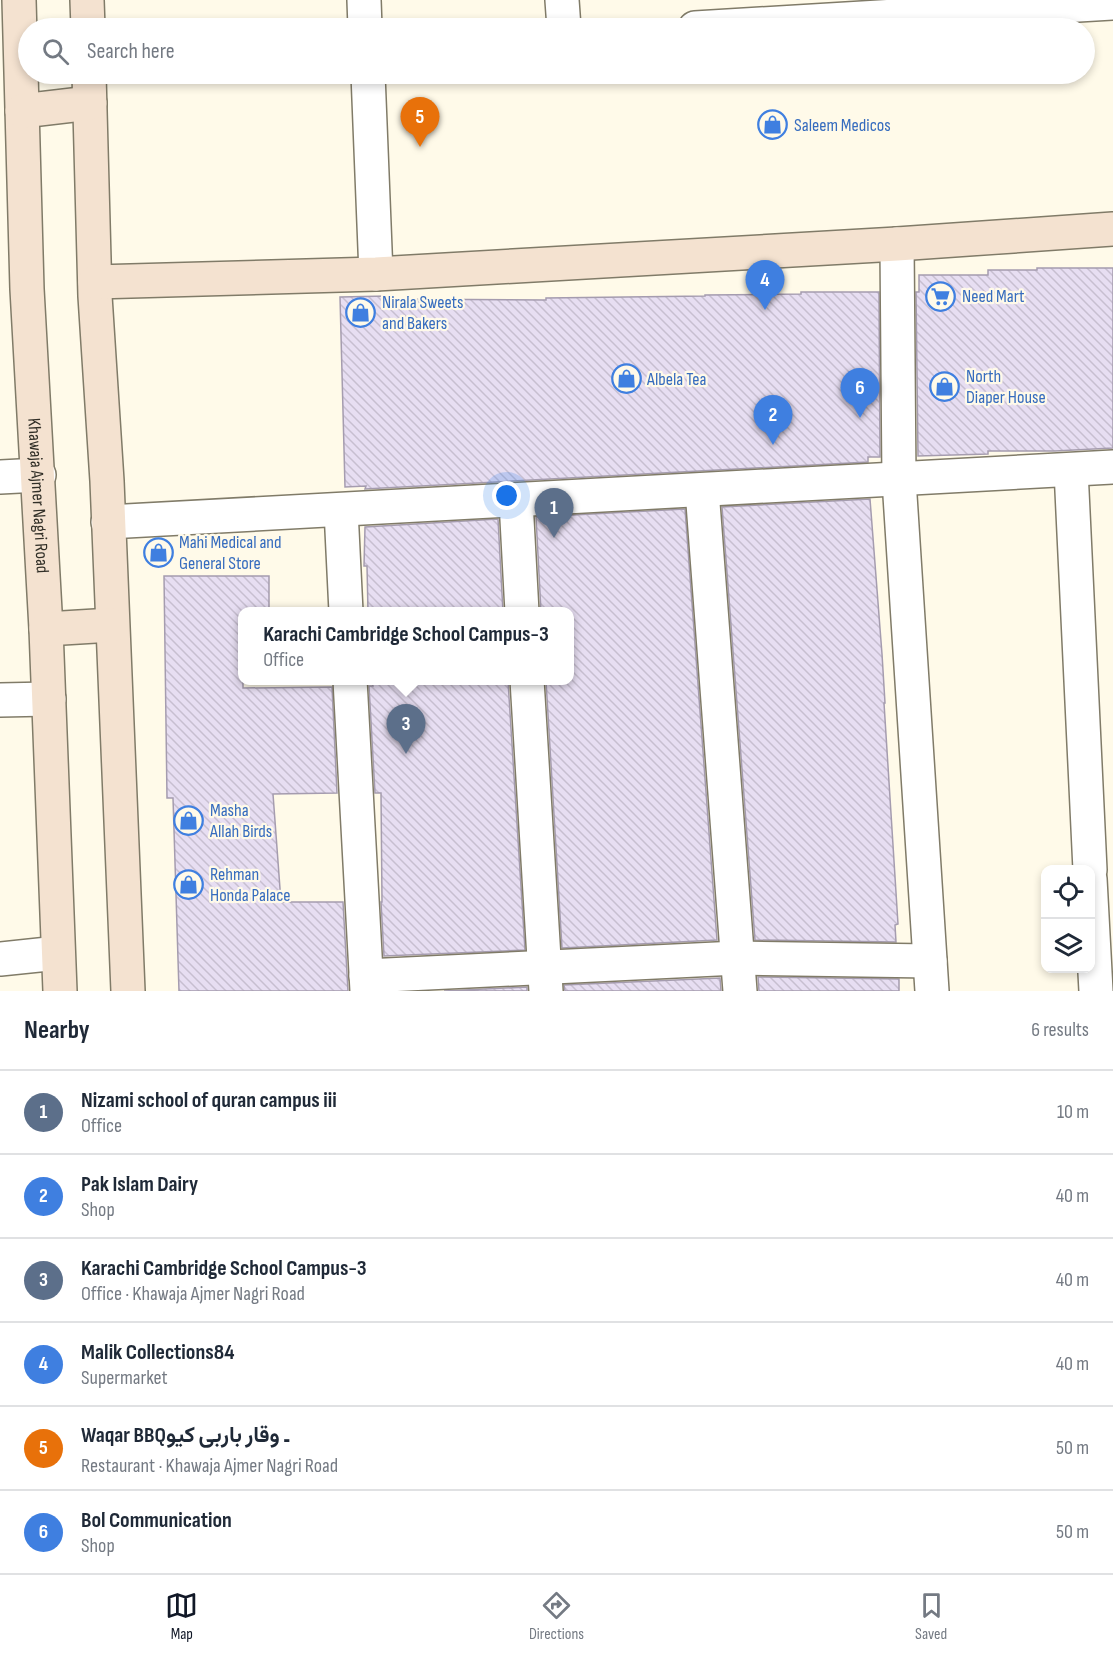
<!DOCTYPE html>
<html lang="en">
<head>
<meta charset="utf-8">
<style>
  body { margin:0; font-family:"Sofia Sans Condensed",Vazirmatn,sans-serif; background:#f2f2f3; color:#1f2937 }
  .controls { position:absolute; right:18px; bottom:18px; display:grid; overflow:hidden; border-radius:12px; box-shadow:0 3px 9px #0003 }
  .controls button { width:54px; height:54px; display:grid; place-items:center; padding:0; border:0; border-bottom:2px solid #e0e1e3; background:#fff; color:#1f2937; font:30px sans-serif }
  .you { position:absolute; left:507px; top:496px; width:21px; height:21px; margin:-15px; border:4px solid #fff; border-radius:50%; background:#1a73e8; box-shadow:0 0 0 9px #1a73e833 }
  .badge { display:grid; place-items:center; width:39px; height:39px; border-radius:50%; background:#111827; color:#fff; font-size:20px; font-weight:700 }
  .pin { position:absolute; translate:-50% -50px; filter:drop-shadow(0 2px 3px #0008) }
  .pin::after { content:''; position:absolute; top:32px; width:21px; height:18px; background:inherit; clip-path:polygon(0 0,100% 0,50% 100%) }
  .popup { position:absolute; left:238px; top:607px; width:336px; height:78px; box-sizing:border-box; display:grid; place-content:center; border-radius:12px; background:#fff; filter:drop-shadow(0 2px 4px #0005); font-size:20px; white-space:nowrap; color:#747a83 }
  .popup b { font-size:22px; color:#1f2937 }
  .popup::after { content:''; position:absolute; left:50%; top:100%; margin-left:-12px; border:12px solid transparent; border-top-color:#fff }
  .list { margin:0; padding:0; list-style:none }
  h2 { display:flex; justify-content:space-between; align-items:center; height:78px; margin:0; padding:0 24px; font-size:26px }
  h2 small { font-size:20px; font-weight:400; color:#747a83 }
  .list li { display:grid; grid-template-columns:39px 1fr auto; gap:18px; align-items:center; box-sizing:border-box; height:84px; padding:0 24px; border-top:2px solid #e0e1e3 }
  .list b { display:block; font-size:22px; white-space:nowrap }
  .list p { margin:0; font-size:20px; white-space:nowrap; color:#747a83 }
  .list em { font-size:20px; font-style:normal; color:#747a83 }
  .icon { flex:none; width:33px; height:33px; fill:none; stroke:currentColor; stroke-width:2; stroke-linecap:round; stroke-linejoin:round }
  .map { position:relative; flex:none; width:1113px; height:991px; overflow:hidden }
  .search { position:absolute; background:#fff; box-shadow:0 3px 9px #0003; left:18px; right:18px; top:18px; height:66px; display:flex; align-items:center; gap:15px; box-sizing:border-box; padding:0 21px; border-radius:33px; color:#747a83; font-size:22px }
  .sheet { height:582px; background:#fff }
  nav { display:flex; justify-content:space-around; align-items:center; box-sizing:border-box; height:84px; border-top:2px solid #e0e1e3; background:#fff; font-size:16px; color:#747a83 }
  nav a { display:grid; justify-items:center; gap:3px }
  nav .on { color:#111827 }
  .map>svg:first-child { display:block }
  .building { fill:url(#building-back-hatch); stroke:#a59caf; stroke-width:1.5 }
  .lines { fill:none; stroke-linecap:round; stroke-linejoin:round }
  .street-casing { stroke:#807b68; stroke-width:36 }
  .secondary-casing { stroke:#807b68; stroke-width:36 }
  .street { stroke:#fff; stroke-width:33 }
  .secondary { stroke:#f4e2d0; stroke-width:33 }
  .labels { text-anchor:middle; dominant-baseline:central; stroke-width:4.5; stroke-linejoin:round; paint-order:stroke }
  .shop-label { font-size:18px; fill:#366cbe; stroke:#fffae9; text-anchor:start }
  .street-label { font-size:18px; fill:#312f27; stroke:#fffae9 }
</style>
</head>
<body>
<div class="map">
<svg width="1113" height="991" viewBox="0 0 1113 991">
  <defs>
    <pattern id="building-back-hatch" width="6" height="6" patternUnits="userSpaceOnUse" patternTransform="scale(1.5)"><rect width="6" height="6" fill="#e7def2"/><path d="M-1 5l2 2M0 0l6 6M5-1l2 2" fill="none" stroke="#c7bfd0"/></pattern>
  </defs>
  <rect width="100%" height="100%" fill="#fffae9"/>
  <g class="building">
    <polygon points="1037,268 1113,268 1113,448 1055,451 988,451 988,454 918,456 916,292 919,292 919,275 988,275 988,270 1037,270"/>
    <polygon points="801,292 879,292 880,457 868,457 868,462 365,489 366,486 345,487 340,297 387,296 387,299 546,300 546,298 705,296 705,295 801,294"/>
    <polygon points="870,499 882,654 885,703 884,703 898,924 895,925 896,942 755,940 722,507"/>
    <polygon points="685,509 717,940 562,948 546,681 570,681 570,612 541,612 536,517"/>
    <polygon points="498,519 503,612 368,612 367,566 364,566 365,527"/>
    <polygon points="164,576 269,576 269,612 243,612 243,688 332,687 337,793 273,794 281,902 343,902 348,991 179,991 173,798 167,798"/>
    <polygon points="372,681 508,681 525,950 384,956 381,902 382,902 381,793 375,793 369,686 373,686"/>
    <polygon points="758,977 899,979 899,991 759,991"/>
    <polygon points="720,978 721,991 565,991 564,985"/>
    <polygon points="527,987 527,991 444,991"/>
  </g>
  <g class="lines">
    <defs>
      <g id="street">
        <polyline points="364,0 365,28"/>
        <polyline points="562,0 564,28"/>
        <polyline points="695,28 1113,3"/>
        <polyline points="368,74 376,274"/>
        <polyline points="897,244 899,480 932,991"/>
        <polyline points="1071,470 1090,870"/>
        <polyline points="0,477 39,475"/>
        <polyline points="702,490 740,991"/>
        <polyline points="516,501 522,612"/>
        <polyline points="341,510 346,612"/>
        <polyline points="108,522 1113,467"/>
        <polyline points="350,680 367,991"/>
        <polyline points="527,680 546,991"/>
        <polyline points="0,700 49,699"/>
        <polyline points="1090,879 1096,991"/>
        <polyline points="0,959 58,953"/>
        <polyline points="366,976 737,958 930,961"/>
      </g>
      <g id="secondary">
        <path id="s1" d="M19 0 27 289 46 629 60 991"/>
        <polyline points="87,0 88,28"/>
        <polyline points="89,74 95,296 107,481 128,991"/>
        <polyline points="22,111 90,103"/>
        <polyline points="95,282 376,274 897,244 1113,229"/>
        <polyline points="46,629 112,625"/>
      </g>
    </defs>
    <use href="#street" class="street-casing"/>
    <use href="#secondary" class="secondary-casing"/>
    <use href="#street" class="street"/>
    <use href="#secondary" class="secondary"/>
  </g>
  <defs>
    <symbol id="shop-ring" viewBox="-11 -11 22 22"><circle r="9.5" fill="#fffae9" stroke="#3f7fe0" stroke-width="1.5"/><path d="M-5-2.5h2.3a2.7 3.5 0 0 1 5.4 0H5L5.5 6h-11ZM-1.5-2.5h3a1.5 2.3 0 0 0-3 0Z" fill="#3f7fe0"/></symbol>
    <symbol id="supermarket-ring" viewBox="-11 -11 22 22"><circle r="9.5" fill="#fffae9" stroke="#3f7fe0" stroke-width="1.5"/><path d="M-6-5.5h2.5l.6 2H6L4.5 2H-2.5L-4.4-4H-6ZM-1.5 3.2a1.3 1.3 0 1 0 .1 0ZM3 3.2a1.3 1.3 0 1 0 .1 0Z" fill="#3f7fe0"/></symbol>
  </defs>
  <g fill-rule="evenodd">
    <use href="#shop-ring" x="756" y="108" width="33" height="33"/>
    <use href="#supermarket-ring" x="924" y="280" width="33" height="33"/>
    <use href="#shop-ring" x="344" y="296" width="33" height="33"/>
    <use href="#shop-ring" x="610" y="362" width="33" height="33"/>
    <use href="#shop-ring" x="928" y="370" width="33" height="33"/>
    <use href="#shop-ring" x="142" y="536" width="33" height="33"/>
    <use href="#shop-ring" x="172" y="804" width="33" height="33"/>
    <use href="#shop-ring" x="172" y="868" width="33" height="33"/>
  </g>
  <g class="labels">
    <g class="shop-label">
      <text x="794" y="125">Saleem Medicos</text>
      <text x="962" y="296">Need Mart</text>
      <text x="382" y="302">Nirala Sweets<tspan x="382" dy="21">and Bakers</tspan></text>
      <text x="966" y="376">North<tspan x="966" dy="21">Diaper House</tspan></text>
      <text x="647" y="379">Albela Tea</text>
      <text x="179" y="542">Mahi Medical and<tspan x="179" dy="21">General Store</tspan></text>
      <text x="210" y="810">Masha<tspan x="210" dy="21">Allah Birds</tspan></text>
      <text x="210" y="874">Rehman<tspan x="210" dy="21">Honda Palace</tspan></text>
    </g>
    <g class="street-label">
      <text stroke="none"><textPath href="#s1" startOffset="496">Khawaja Ajmer Nagri Road</textPath></text>
    </g>
  </g>
</svg>
<div class="controls">
<button><svg class="icon" aria-label="locate" viewBox="0 0 24 24"><circle cx="12" cy="12" r="6"/><path d="M12 2v4M12 18v4M2 12h4M18 12h4"/></svg></button>
<button><svg class="icon" aria-label="layers" viewBox="0 0 24 24"><path d="M12 4l9 5-9 5-9-5zM3 14l9 5 9-5"/></svg></button>
</div>
<div class="you"></div>
<div class="pin badge" style="left:554px;top:538px;background:#5c6f8a">1</div>
<div class="pin badge" style="left:773px;top:445px;background:#3f7fe0">2</div>
<div class="pin badge" style="left:406px;top:754px;background:#5c6f8a">3</div>
<div class="popup"><b>Karachi Cambridge School Campus-3</b>Office</div>
<div class="pin badge" style="left:765px;top:310px;background:#3f7fe0">4</div>
<div class="pin badge" style="left:420px;top:147px;background:#e8710a">5</div>
<div class="pin badge" style="left:860px;top:418px;background:#3f7fe0">6</div>
<div class="search"><svg class="icon" aria-label="search" viewBox="0 0 24 24"><circle cx="10" cy="10" r="6"/><path d="M15 15l6 6"/></svg>Search here</div>
</div>
<section class="sheet">
<h2>Nearby<small>6 results</small></h2>
<ul class="list">
<li><span class="badge" style="background:#5c6f8a">1</span><div><b>Nizami school of quran campus iii</b><p>Office</p></div><em>10 m</em></li>
<li><span class="badge" style="background:#3f7fe0">2</span><div><b>Pak Islam Dairy</b><p>Shop</p></div><em>40 m</em></li>
<li><span class="badge" style="background:#5c6f8a">3</span><div><b>Karachi Cambridge School Campus-3</b><p>Office · Khawaja Ajmer Nagri Road</p></div><em>40 m</em></li>
<li><span class="badge" style="background:#3f7fe0">4</span><div><b>Malik Collections84</b><p>Supermarket</p></div><em>40 m</em></li>
<li><span class="badge" style="background:#e8710a">5</span><div><b>Waqar BBQ۔ وقار باربی کیو</b><p>Restaurant · Khawaja Ajmer Nagri Road</p></div><em>50 m</em></li>
<li><span class="badge" style="background:#3f7fe0">6</span><div><b>Bol Communication</b><p>Shop</p></div><em>50 m</em></li>
</ul>
</section>
<nav>
<a class="on"><svg class="icon" aria-label="map" viewBox="0 0 24 24"><path d="M3 6l6-2 6 2 6-2v14l-6 2-6-2-6 2zM9 4v14M15 6v14"/></svg>Map</a>
<a><svg class="icon" aria-label="directions" viewBox="0 0 24 24"><path d="M12 3l9 9-9 9-9-9zM9 14v-3h6M13 9l2 2-2 2"/></svg>Directions</a>
<a><svg class="icon" aria-label="saved" viewBox="0 0 24 24"><path d="M7 4h10v16l-5-4-5 4z"/></svg>Saved</a>
</nav>
</body>
</html>
